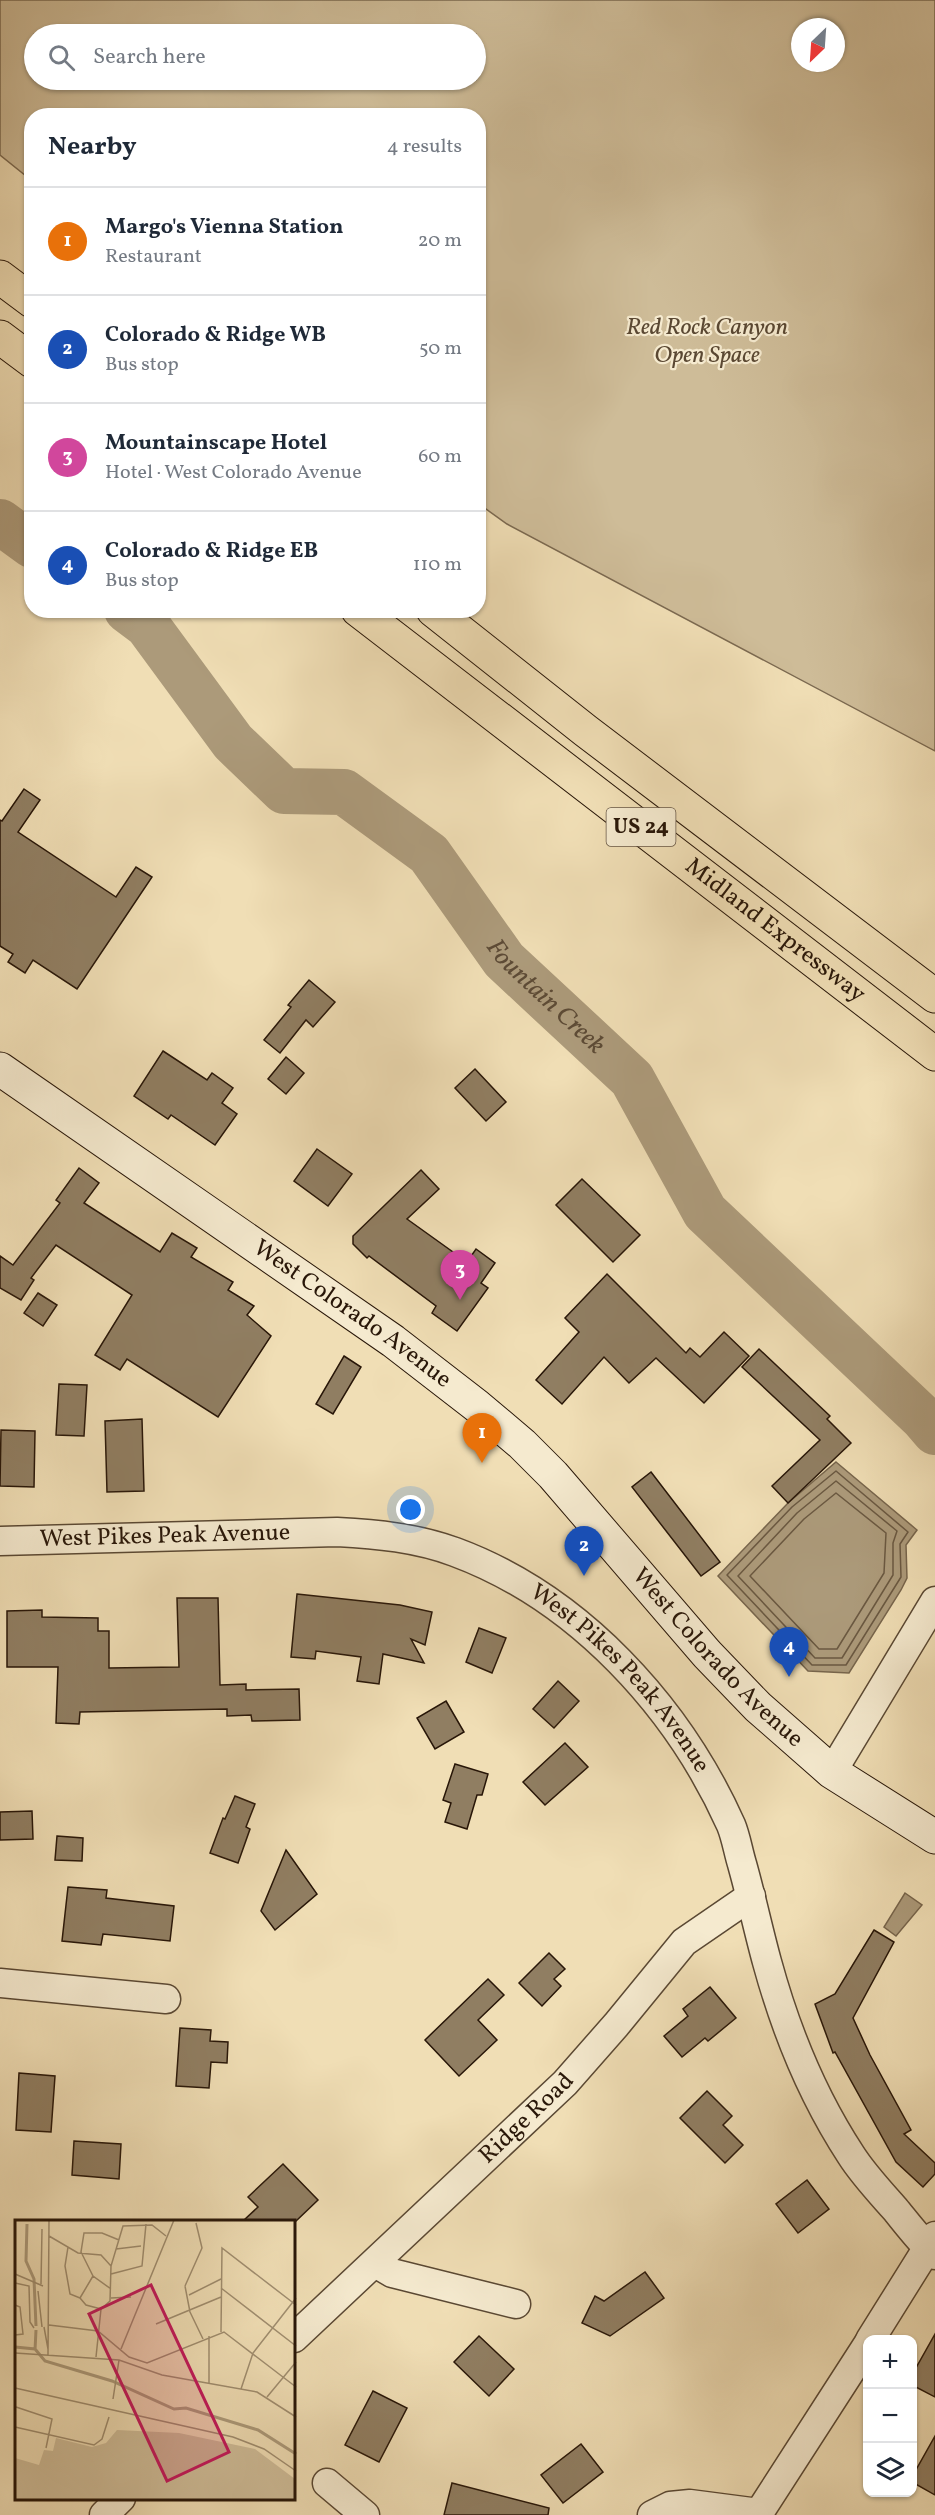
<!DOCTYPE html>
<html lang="en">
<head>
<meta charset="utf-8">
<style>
  body { margin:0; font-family:Vollkorn,serif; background:#f2f2f3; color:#1f2937 }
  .controls { position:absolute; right:18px; bottom:18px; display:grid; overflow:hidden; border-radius:12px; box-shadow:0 2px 4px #0004 }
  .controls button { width:54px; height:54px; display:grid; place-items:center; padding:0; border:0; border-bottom:2px solid #e0e1e3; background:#fff; color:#1f2937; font:30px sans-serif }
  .compass { position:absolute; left:791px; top:18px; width:54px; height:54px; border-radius:50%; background:#fff; box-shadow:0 2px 4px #0004; rotate:205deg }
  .you { position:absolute; left:411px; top:1510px; width:21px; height:21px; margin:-15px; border:4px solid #fff; border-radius:50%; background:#1a73e8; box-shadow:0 0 0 9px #1a73e833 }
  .badge { display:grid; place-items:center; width:39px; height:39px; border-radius:50%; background:#8f2418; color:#fff; font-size:20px; font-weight:700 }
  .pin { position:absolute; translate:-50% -50px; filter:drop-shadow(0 2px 3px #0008) }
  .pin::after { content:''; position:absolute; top:32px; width:21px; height:18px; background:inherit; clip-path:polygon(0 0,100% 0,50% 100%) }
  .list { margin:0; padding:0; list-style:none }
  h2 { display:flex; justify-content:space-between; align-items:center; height:78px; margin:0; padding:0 24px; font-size:26px }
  h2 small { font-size:20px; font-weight:400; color:#747a83 }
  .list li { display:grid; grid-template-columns:39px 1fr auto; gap:18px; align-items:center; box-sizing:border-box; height:108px; padding:0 24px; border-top:2px solid #e0e1e3 }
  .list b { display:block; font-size:22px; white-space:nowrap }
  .list p { margin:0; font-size:20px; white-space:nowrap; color:#747a83 }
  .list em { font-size:20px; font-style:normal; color:#747a83 }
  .icon { flex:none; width:33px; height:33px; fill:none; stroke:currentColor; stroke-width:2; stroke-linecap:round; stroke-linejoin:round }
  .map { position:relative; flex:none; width:935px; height:2515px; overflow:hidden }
  .search { position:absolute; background:#fff; box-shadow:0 2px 4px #0004; left:24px; top:24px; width:462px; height:66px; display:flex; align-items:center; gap:15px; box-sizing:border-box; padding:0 21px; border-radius:33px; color:#747a83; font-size:22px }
  .panel { position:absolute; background:#fff; box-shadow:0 2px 4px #0004; left:24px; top:108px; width:462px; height:510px; border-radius:24px }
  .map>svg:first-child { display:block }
  .green { fill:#cebc98; stroke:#7b6950; stroke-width:1.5; fill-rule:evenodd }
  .water { fill:#ac9a7a; stroke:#77654c; stroke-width:1.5 }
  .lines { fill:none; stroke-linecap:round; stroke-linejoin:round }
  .shore { stroke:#6a5841; stroke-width:1.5 }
  .river { stroke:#ac9a7a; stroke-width:46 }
  .building { fill:#907e62; stroke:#281608; stroke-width:1.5 }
  .minor-casing { stroke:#5a4833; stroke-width:31 }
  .secondary-casing { stroke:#281608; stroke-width:35 }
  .trunk-casing { stroke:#281608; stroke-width:35 }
  .minor { stroke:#f5eacf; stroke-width:28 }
  .secondary { stroke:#f5eacf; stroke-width:33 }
  .trunk { stroke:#f0deb5; stroke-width:33 }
  .labels { text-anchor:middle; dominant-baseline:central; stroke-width:4.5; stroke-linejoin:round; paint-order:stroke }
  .shield { fill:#f5eacf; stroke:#665644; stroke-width:1.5 }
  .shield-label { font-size:22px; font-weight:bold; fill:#281608 }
  .park-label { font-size:24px; font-style:italic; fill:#5a4833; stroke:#f5eacf }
  .street-label { font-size:24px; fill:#281608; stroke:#f5eacf }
  .water-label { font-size:26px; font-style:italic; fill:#5d4b36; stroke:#f5eacf }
  .inset-river { fill:none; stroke:#ac9a7a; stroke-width:3 }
  .inset-road { fill:none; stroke:#a08e70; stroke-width:1.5 }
  .view { fill:#c2185b; fill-opacity:0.15; stroke:#c2185b; stroke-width:3 }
  .inset-edge { fill:none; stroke:#281608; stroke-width:3 }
</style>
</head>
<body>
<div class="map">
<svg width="935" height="2515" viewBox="0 0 935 2515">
  <rect width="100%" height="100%" fill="#f0deb5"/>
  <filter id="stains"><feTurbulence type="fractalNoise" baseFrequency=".00333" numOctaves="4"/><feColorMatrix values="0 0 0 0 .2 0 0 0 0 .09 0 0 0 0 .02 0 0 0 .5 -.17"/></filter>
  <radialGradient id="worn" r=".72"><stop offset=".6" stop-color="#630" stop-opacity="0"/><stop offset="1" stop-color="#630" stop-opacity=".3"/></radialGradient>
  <path class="green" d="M0 0H935V751L507 524 479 504 478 116H32L31 180 0 155ZM800 27H836V63H800ZM34 34H476V80H34Z"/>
  <g class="water">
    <polygon points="836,1462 917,1530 906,1545 907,1578 901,1590 849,1673 808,1671 718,1576 788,1503"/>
    <polygon points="905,1893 922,1905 896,1936 884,1927"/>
  </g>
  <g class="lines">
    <g class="shore">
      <polygon points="836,1471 908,1532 900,1544 901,1577 846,1665 812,1665 727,1575 792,1507"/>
      <polygon points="836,1481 897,1531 893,1543 893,1575 842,1658 815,1658 738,1576 797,1513"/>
      <polygon points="836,1493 886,1533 884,1573 837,1649 819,1649 750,1576 804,1519"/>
    </g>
    <g class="river">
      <polyline points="0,522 32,545"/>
      <path id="s1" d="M127 610 147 625 233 742 284 791 344 792 429 854 504 960 632 1079 705 1212 923 1418 935 1432"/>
    </g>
  </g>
  <g class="building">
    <polygon points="24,789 40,800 18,832 116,897 136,867 152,877 77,989 33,960 25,973 8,962 13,954 0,946 0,820 2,821"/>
    <polygon points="309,980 335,1002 313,1027 306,1020 280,1053 264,1040 291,1007 288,1005"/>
    <polygon points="163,1051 207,1080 212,1073 233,1088 222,1103 237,1114 215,1145 171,1115 168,1119 134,1096"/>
    <polygon points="286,1057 304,1073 286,1094 268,1079"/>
    <polygon points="475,1069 506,1102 486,1121 455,1088"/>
    <polygon points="317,1149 352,1174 328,1206 294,1181"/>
    <polygon points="79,1168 99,1183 84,1203 160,1252 172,1233 197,1248 191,1257 233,1282 228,1290 254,1306 247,1315 271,1336 218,1417 127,1359 120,1370 95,1355 132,1295 56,1245 31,1278 34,1280 21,1300 0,1288 0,1256 13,1265 60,1203 56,1200"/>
    <polygon points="421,1170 439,1189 407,1219 467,1262 476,1249 495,1263 481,1283 488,1288 457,1331 432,1313 436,1306 369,1256 367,1258 353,1244 353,1236"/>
    <polygon points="582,1179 640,1235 613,1262 556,1205"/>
    <polygon points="607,1274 686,1353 690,1348 700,1357 724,1332 749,1356 704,1403 656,1358 629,1383 604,1357 562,1404 536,1380 579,1332 565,1318"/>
    <polygon points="38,1293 57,1305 43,1326 24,1313"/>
    <polygon points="759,1349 830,1416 827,1419 851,1443 788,1503 772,1486 820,1440 742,1367"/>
    <polygon points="344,1356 361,1367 333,1414 316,1404"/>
    <polygon points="59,1384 87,1385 84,1436 56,1435"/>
    <polygon points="142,1419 144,1491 107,1492 105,1421"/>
    <polygon points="1,1430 35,1431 34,1487 0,1486"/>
    <polygon points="651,1472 720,1562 701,1576 632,1487"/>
    <polygon points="297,1594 400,1605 432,1612 425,1645 411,1639 424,1663 383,1654 379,1684 357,1681 361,1657 316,1651 315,1659 291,1657"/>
    <polygon points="177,1598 218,1598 220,1685 246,1684 246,1690 299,1689 300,1720 252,1721 251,1715 227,1716 227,1709 80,1712 79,1724 56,1723 58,1667 7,1667 7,1611 42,1610 42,1617 98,1618 98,1631 109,1631 109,1668 179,1667"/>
    <polygon points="479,1628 506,1638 492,1673 466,1662"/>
    <polygon points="558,1681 579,1701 554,1728 533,1709"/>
    <polygon points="446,1701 464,1732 435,1749 417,1718"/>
    <polygon points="565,1743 588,1767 545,1805 523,1782"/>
    <polygon points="455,1764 488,1774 482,1795 477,1795 467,1829 445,1822 451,1803 443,1800"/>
    <polygon points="235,1796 255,1804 246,1827 250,1829 238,1863 210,1853 223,1818 225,1819"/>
    <polygon points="32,1811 33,1839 0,1840 0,1812"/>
    <polygon points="57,1836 83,1838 82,1861 55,1860"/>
    <polygon points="286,1850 317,1894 275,1930 261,1911"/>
    <polygon points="68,1887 107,1890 106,1898 174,1906 170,1941 103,1934 101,1945 62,1941"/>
    <polygon points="874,1930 894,1942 853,2018 870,2055 911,2130 904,2134 935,2163 935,2174 923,2187 896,2162 835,2052 833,2053 815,2004 835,1994"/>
    <polygon points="549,1953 565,1969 554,1979 561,1986 542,2006 519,1983"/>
    <polygon points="488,1979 504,1995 478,2020 497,2040 459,2076 425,2040"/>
    <polygon points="710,1987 736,2018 708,2041 705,2038 682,2057 664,2036 688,2016 683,2009"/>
    <polygon points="180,2028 211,2030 210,2041 228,2042 227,2063 211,2062 209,2088 176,2086"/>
    <polygon points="19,2073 55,2076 51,2132 16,2130"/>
    <polygon points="707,2091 732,2116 723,2125 743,2145 725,2163 680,2118"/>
    <polygon points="74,2141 121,2144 119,2179 72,2175"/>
    <polygon points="283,2164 318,2200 296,2221 243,2221 258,2207 248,2197"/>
    <polygon points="807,2180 829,2209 798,2233 776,2204"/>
    <polygon points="645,2272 664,2298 610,2336 582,2323 595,2296 604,2301"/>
    <polygon points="935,2334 935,2397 912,2385 912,2375"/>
    <polygon points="479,2336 514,2369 489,2396 454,2362"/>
    <polygon points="373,2391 407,2408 379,2462 345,2445"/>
    <polygon points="935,2436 935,2495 912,2482 912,2477"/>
    <polygon points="581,2444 603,2472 563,2503 541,2475"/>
    <polygon points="452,2483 549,2508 548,2515 444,2515"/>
  </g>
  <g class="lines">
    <defs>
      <g id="minor">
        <path id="s2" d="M0 1541 337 1532C377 1534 417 1538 455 1552 579 1598 678 1707 731 1825 736 1837 738 1851 742 1864 751 1896 758 1929 767 1962 785 2028 813 2097 851 2155 863 2174 880 2192 895 2209 908 2225 920 2241 935 2255"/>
        <polyline points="832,1772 935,1601"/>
        <polyline points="0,1983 166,1999"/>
        <polyline points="375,2263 392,2273 516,2304"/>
        <path id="s3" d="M294 2338 565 2083 616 2025 684 1942 751 1896"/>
        <polyline points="870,2340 935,2236"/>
        <polyline points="327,2483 365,2515"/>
        <polyline points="104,2515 121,2498"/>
        <polyline points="652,2515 670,2506 690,2504 759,2513 868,2344"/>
      </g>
      <g id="secondary">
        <path id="s4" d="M0 1069 393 1341 477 1406 522 1444 553 1475 707 1654 758 1707 832 1772 935 1837"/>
      </g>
      <g id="trunk">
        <polyline points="0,277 32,301"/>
        <polyline points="0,337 32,361"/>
        <path id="s5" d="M358 610 935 1054"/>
        <polyline points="433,610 586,731 935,996"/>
      </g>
    </defs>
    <use href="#minor" class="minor-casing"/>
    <use href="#secondary" class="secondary-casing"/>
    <use href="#trunk" class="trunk-casing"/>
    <use href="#minor" class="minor"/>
    <use href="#secondary" class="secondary"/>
    <use href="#trunk" class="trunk"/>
  </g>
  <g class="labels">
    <rect class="shield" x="606.5" y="808" width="69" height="38" rx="4.5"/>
    <g class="shield-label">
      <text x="641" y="827">US 24</text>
    </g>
    <g class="park-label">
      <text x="707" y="328">Red Rock Canyon<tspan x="707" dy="28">Open Space</tspan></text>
    </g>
    <g class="street-label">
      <text stroke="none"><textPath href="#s5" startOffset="526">Midland Expressway</textPath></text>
      <text stroke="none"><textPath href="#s4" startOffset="429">West Colorado Avenue</textPath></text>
      <text stroke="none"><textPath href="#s2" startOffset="165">West Pikes Peak Avenue</textPath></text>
      <text stroke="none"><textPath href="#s4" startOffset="933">West Colorado Avenue</textPath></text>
      <text stroke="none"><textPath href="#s2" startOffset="669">West Pikes Peak Avenue</textPath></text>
      <text stroke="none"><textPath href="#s3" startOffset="320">Ridge Road</textPath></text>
    </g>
    <g class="water-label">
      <text stroke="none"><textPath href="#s1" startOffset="591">Fountain Creek</textPath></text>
    </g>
  </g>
  <g transform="translate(15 2220)">
    <rect width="280" height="280" fill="#f0deb5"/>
    <path d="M102 210 164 213 240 229 280 259V280H0V238L24 245 29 230 38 231 41 218 77 227 91 223Z" fill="#cebc98"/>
    <path class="inset-river" d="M12 4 11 41 19 59 21 106M0 127 20 129 30 141 97 161 159 189 171 188 243 210 281 234M20 130 21 110"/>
    <path class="inset-road" d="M3 0H44M34 16 63 33 86 35 96 46M53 27 50 46 55 74 65 78M101 29 126 26M0 54 28 66M96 54 127 46 131 4M0 63 14 66 15 102 19 108M26 64 27 9M170 66 187 28 181 3M170 66 175 92M206 68 281 126M96 69 78 56 66 32 69 13H87L104 20M23 71 27 107M174 75 206 59M65 78 78 56M65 78 71 85 86 89M96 78 116 77M0 85 5 87 8 114 0 115M175 92 188 119M141 104 206 77M34 105 83 111 114 137 132 143 209 112 281 167M29 107 33 129M206 112 207 28 281 85M194 116V163M106 129 159 0M0 133 104 140 147 155 242 172 281 197M33 135 34 0M81 137 86 89 95 81 96 46 108 6 137 5 151 16M0 168 218 217 249 229 281 251M226 169 238 133 281 78M252 177 281 142M98 179 104 140M1 187 37 199 31 228M0 207 79 225 87 219 94 197"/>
    <path class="view" d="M136 65 214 232 152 261 74 94Z"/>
    <rect width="280" height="280" class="inset-edge"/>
  </g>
  <rect width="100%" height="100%" filter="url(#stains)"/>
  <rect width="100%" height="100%" fill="url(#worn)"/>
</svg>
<div class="controls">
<button>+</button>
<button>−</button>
<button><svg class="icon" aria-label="layers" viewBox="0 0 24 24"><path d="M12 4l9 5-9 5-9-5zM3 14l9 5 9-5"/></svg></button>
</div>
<svg class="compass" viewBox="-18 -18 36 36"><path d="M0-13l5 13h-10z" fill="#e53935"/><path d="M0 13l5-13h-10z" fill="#747a83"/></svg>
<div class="you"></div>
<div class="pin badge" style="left:482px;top:1463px;background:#e8710a">1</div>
<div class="pin badge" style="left:584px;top:1576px;background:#1a4fb4">2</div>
<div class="pin badge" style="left:460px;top:1300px;background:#d1479c">3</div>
<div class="pin badge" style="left:789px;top:1677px;background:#1a4fb4">4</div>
<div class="search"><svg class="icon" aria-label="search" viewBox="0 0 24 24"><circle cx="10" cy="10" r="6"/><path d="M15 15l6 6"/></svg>Search here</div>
<section class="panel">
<h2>Nearby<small>4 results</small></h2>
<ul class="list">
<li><span class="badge" style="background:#e8710a">1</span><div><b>Margo's Vienna Station</b><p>Restaurant</p></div><em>20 m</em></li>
<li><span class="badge" style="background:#1a4fb4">2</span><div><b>Colorado &amp; Ridge WB</b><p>Bus stop</p></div><em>50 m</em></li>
<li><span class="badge" style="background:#d1479c">3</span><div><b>Mountainscape Hotel</b><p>Hotel · West Colorado Avenue</p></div><em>60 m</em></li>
<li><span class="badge" style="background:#1a4fb4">4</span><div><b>Colorado &amp; Ridge EB</b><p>Bus stop</p></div><em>110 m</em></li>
</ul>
</section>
</div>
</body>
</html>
